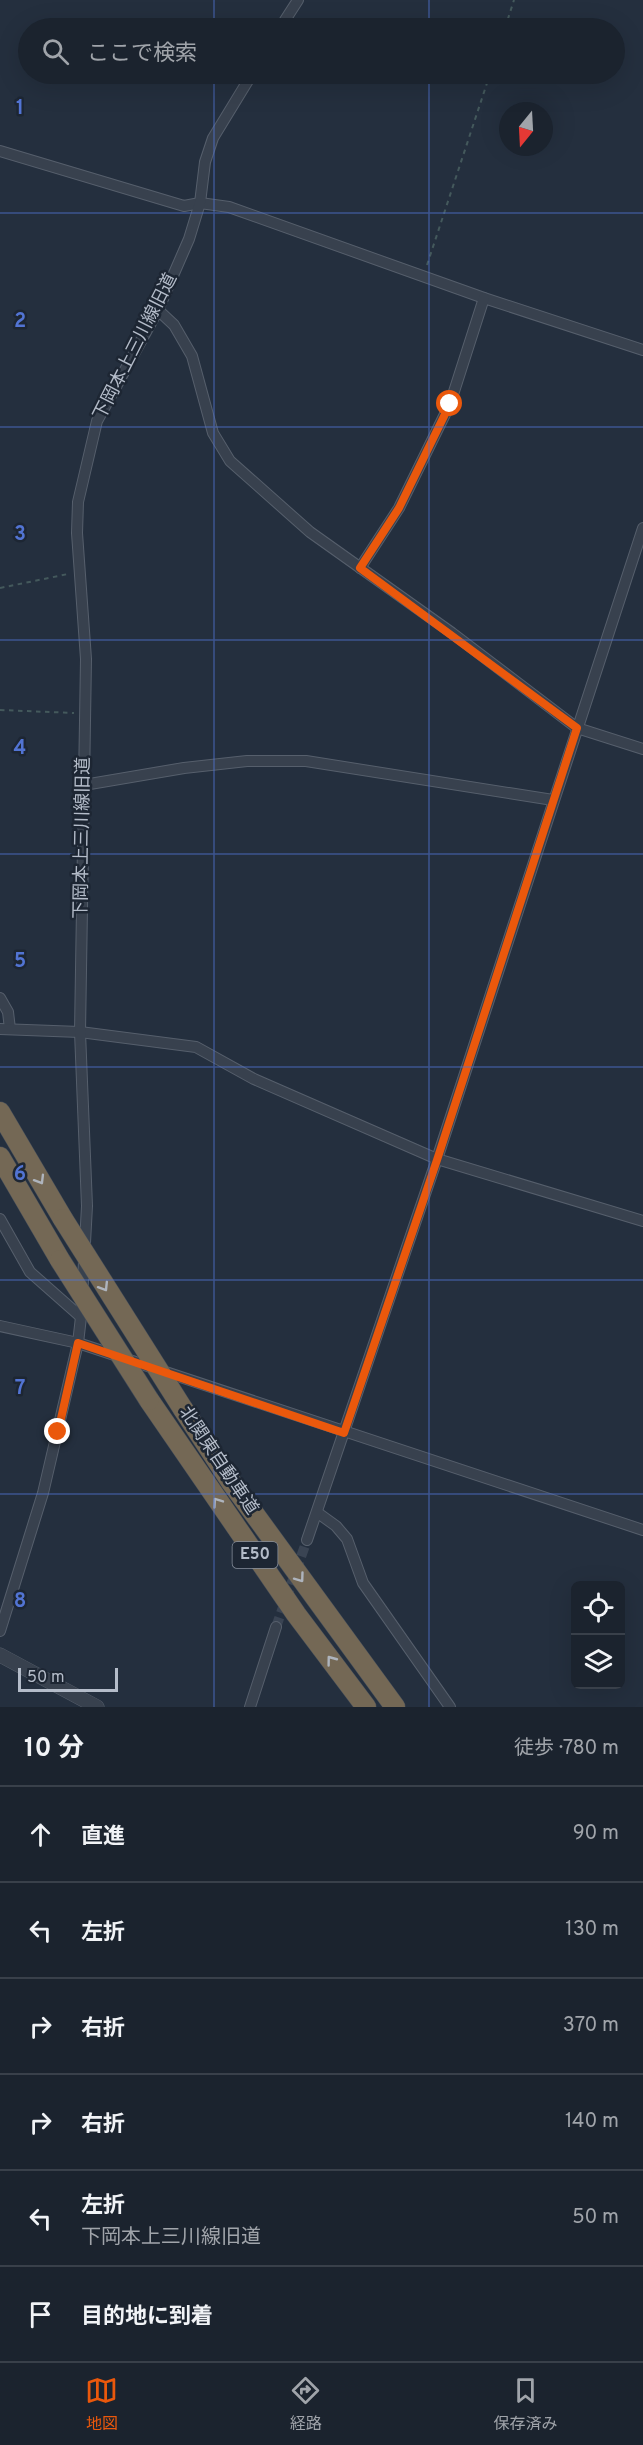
<!DOCTYPE html>
<html lang="ja">
<head>
<meta charset="utf-8">
<style>
  body { margin:0; font-family:Overpass,"Noto Sans JP",sans-serif; background:#282f3a; color:#f1f3f6 }
  .controls { position:absolute; right:18px; bottom:18px; display:grid; overflow:hidden; border-radius:9px; box-shadow:0 6px 24px #0002 }
  .controls button { width:54px; height:54px; display:grid; place-items:center; padding:0; border:0; border-bottom:2px solid #39404a; background:#1b232e; color:#f1f3f6; font:30px sans-serif }
  .compass { position:absolute; left:499px; top:102px; width:54px; height:54px; border-radius:50%; background:#1b232e; box-shadow:0 6px 24px #0002; rotate:198deg }
  .scale { position:absolute; left:18px; bottom:15px; width:100px; box-sizing:border-box; padding-left:6px; border:3px solid #b4bcc9; border-top:0; font-size:16px; line-height:21px; white-space:nowrap; color:#b4bcc9; -webkit-text-stroke:4px #1d2633; paint-order:stroke }
  .stop { position:absolute; width:18px; height:18px; margin:-14px; border:4px solid #ea580c; border-radius:50%; background:#fff }
  .stop.end { background:#ea580c; border-color:#fff; box-shadow:0 2px 6px #0008 }
  .list { margin:0; padding:0; list-style:none }
  h2 { display:flex; justify-content:space-between; align-items:center; height:78px; margin:0; padding:0 24px; font-size:26px }
  h2 small { font-size:20px; font-weight:400; color:#a0a4aa }
  .list li { display:grid; grid-template-columns:39px 1fr auto; gap:18px; align-items:center; box-sizing:border-box; height:96px; padding:0 24px; border-top:2px solid #39404a }
  .list b { display:block; font-size:22px; white-space:nowrap }
  .list p { margin:0; font-size:20px; white-space:nowrap; color:#a0a4aa }
  .list em { font-size:20px; font-style:normal; color:#a0a4aa }
  .icon { flex:none; width:33px; height:33px; fill:none; stroke:currentColor; stroke-width:2; stroke-linecap:round; stroke-linejoin:round }
  .map { position:relative; flex:none; width:643px; height:1707px; overflow:hidden }
  .search { position:absolute; background:#1b232e; box-shadow:0 6px 24px #0002; left:18px; right:18px; top:18px; height:66px; display:flex; align-items:center; gap:15px; box-sizing:border-box; padding:0 21px; border-radius:33px; color:#a0a4aa; font-size:22px }
  .sheet { height:654px; background:#1b232e }
  nav { display:flex; justify-content:space-around; align-items:center; box-sizing:border-box; height:84px; border-top:2px solid #39404a; background:#1b232e; font-size:16px; color:#a0a4aa }
  nav a { display:grid; justify-items:center; gap:3px }
  nav .on { color:#ea580c }
  .map>svg:first-child { display:block }
  .lines { fill:none; stroke-linecap:round; stroke-linejoin:round }
  .minor-tunnel { stroke:#3a4453; stroke-width:10; stroke-dasharray:10 5; stroke-linecap:butt }
  .minor-casing { stroke:#565f6c; stroke-width:12 }
  .tertiary-casing { stroke:#565f6c; stroke-width:15 }
  .motorway-casing { stroke:#434c59; stroke-width:21 }
  .path { stroke:#44595c; stroke-width:2; stroke-dasharray:4.5 4.5; stroke-linecap:butt }
  .minor { stroke:#38414e; stroke-width:10 }
  .tertiary { stroke:#38414e; stroke-width:14 }
  .motorway { stroke:#746855; stroke-width:20 }
  .motorway-bridge-casing { stroke:#434c59; stroke-width:21; stroke-linecap:butt }
  .motorway-bridge { stroke:#746855; stroke-width:20 }
  .oneway { stroke:#aeb4bd }
  .route { stroke:#ea580c; stroke-width:8 }
  .grid { fill:none; stroke:#5274d3; stroke-width:1.5; stroke-opacity:0.55 }
  .labels { text-anchor:middle; dominant-baseline:central; stroke-width:5; stroke-linejoin:round; paint-order:stroke }
  .shield { fill:#1d2633; stroke:#878f9c; stroke-width:1.5 }
  .shield-label { font-size:16px; font-weight:bold; fill:#b4bcc9 }
  .street-label { font-size:18px; fill:#b4bcc9; stroke:#1d2633 }
  .grid-label { font-size:20px; text-anchor:middle; font-weight:bold; fill:#5274d3; stroke:#1d2633; stroke-width:5; stroke-linejoin:round; paint-order:stroke }
</style>
</head>
<body>
<div class="map">
<svg width="643" height="1707" viewBox="0 0 643 1707">
  <rect width="100%" height="100%" fill="#242f3e"/>
  <g class="lines">
    <polyline class="minor-tunnel" points="276,1627 307,1540"/>
    <defs>
      <g id="minor">
        <polyline points="280,28 298,0"/>
        <polyline points="0,151 184,206 200,203 229,207 484,298 643,350"/>
        <polyline points="158,310 174,325 192,356 213,433 230,461 310,532 452,633 577,728 643,749"/>
        <polyline points="360,568 399,508 450,404 484,298"/>
        <polyline points="84,785 184,768 247,761 306,761 553,800"/>
        <polyline points="0,998 8,1012 10,1029"/>
        <polyline points="0,1029 80,1032 196,1047 254,1079 437,1159 643,1221"/>
        <polyline points="0,1219 30,1272 81,1317"/>
        <polyline points="0,1326 78,1343 643,1530"/>
        <polyline points="318,1513 336,1526 347,1539 363,1583 450,1707"/>
        <polyline points="307,1540 437,1159 643,528"/>
        <polyline points="0,1631 43,1493 78,1343 81,1317 87,1206 80,1032 86,659 77,533 78,502 97,421 158,310 189,239 200,203 205,162 213,138 252,74"/>
        <polyline points="250,1707 276,1627"/>
      </g>
      <polyline id="tertiary" points="0,1655 97,1707"/>
      <g id="motorway">
        <polyline points="0,1112 63,1219"/>
        <polyline points="0,1157 60,1260"/>
        <polyline points="149,1400 296,1614 366,1707"/>
        <polyline points="183,1409 231,1482 395,1707"/>
      </g>
    </defs>
    <use href="#minor" class="minor-casing"/>
    <use href="#tertiary" class="tertiary-casing"/>
    <use href="#motorway" class="motorway-casing"/>
    <g class="path">
      <polyline points="505,28 514,0"/>
      <polyline points="427,265 490,74"/>
      <polyline points="0,588 68,574"/>
      <polyline points="0,710 74,713"/>
    </g>
    <use href="#minor" class="minor"/>
    <use href="#tertiary" class="tertiary"/>
    <use href="#motorway" class="motorway"/>
    <defs>
      <g id="motorway-bridge">
        <polyline points="63,1219 183,1409"/>
        <polyline points="60,1260 149,1400"/>
      </g>
    </defs>
    <use href="#motorway-bridge" class="motorway-bridge-casing"/>
    <use href="#motorway-bridge" class="motorway-bridge"/>
  </g>
  <defs><path id="oneway-chevron" d="M-2-3.5L2.5 0L-2 3.5" fill="none" stroke-width="1.6" stroke-linecap="round" stroke-linejoin="round" transform="scale(1.5)"/></defs>
  <g class="oneway">
    <use href="#oneway-chevron" transform="translate(40 1180) rotate(59)"/>
    <use href="#oneway-chevron" transform="translate(104 1287) rotate(58)"/>
    <use href="#oneway-chevron" transform="translate(217 1502) rotate(-125)"/>
    <use href="#oneway-chevron" transform="translate(300 1578) rotate(54)"/>
    <use href="#oneway-chevron" transform="translate(331 1660) rotate(-127)"/>
  </g>
  <g class="lines">
    <polyline class="route" points="58,1432 78,1343 344,1433 437,1160 577,728 360,568 399,508 450,404"/>
  </g>
  <path class="grid" d="M214 0V28M429 0V28M214 74V1707M429 74V1707M0 213H643M0 427H643M0 640H643M0 854H643M0 1067H643M0 1280H643M0 1494H643"/>
  <g class="labels">
    <rect class="shield" x="232.5" y="1542" width="45" height="26" rx="4.5"/>
    <g class="shield-label">
      <text x="255" y="1555">E50</text>
    </g>
    <g class="street-label">
      <text transform="translate(136 347) rotate(-63)">下岡本上三川線旧道</text>
      <text transform="translate(83 838) rotate(-89)">下岡本上三川線旧道</text>
      <text transform="translate(218 1461) rotate(56)">北関東自動車道</text>
    </g>
  </g>
  <g class="grid-label">
    <text x="20" y="114">1</text>
    <text x="20" y="327">2</text>
    <text x="20" y="540">3</text>
    <text x="20" y="754">4</text>
    <text x="20" y="967">5</text>
    <text x="20" y="1180">6</text>
    <text x="20" y="1394">7</text>
    <text x="20" y="1607">8</text>
  </g>
</svg>
<div class="controls">
<button><svg class="icon" aria-label="locate" viewBox="0 0 24 24"><circle cx="12" cy="12" r="6"/><path d="M12 2v4M12 18v4M2 12h4M18 12h4"/></svg></button>
<button><svg class="icon" aria-label="layers" viewBox="0 0 24 24"><path d="M12 4l9 5-9 5-9-5zM3 14l9 5 9-5"/></svg></button>
</div>
<svg class="compass" viewBox="-18 -18 36 36"><path d="M0-13l5 13h-10z" fill="#e53935"/><path d="M0 13l5-13h-10z" fill="#a0a4aa"/></svg>
<div class="scale">50 m</div>
<div class="stop" style="left:450px;top:404px"></div>
<div class="stop end" style="left:58px;top:1432px"></div>
<div class="search"><svg class="icon" aria-label="search" viewBox="0 0 24 24"><circle cx="10" cy="10" r="6"/><path d="M15 15l6 6"/></svg>ここで検索</div>
</div>
<section class="sheet">
<h2>10 分<small>徒歩 · 780 m</small></h2>
<ul class="list">
<li><svg class="icon" aria-label="ahead" viewBox="0 0 24 24"><path d="M12 20V5M6 11l6-6 6 6"/></svg><div><b>直進</b></div><em>90 m</em></li>
<li><svg class="icon" aria-label="left" viewBox="0 0 24 24"><path d="M17 20v-9H6M10 6l-5 5 5 5"/></svg><div><b>左折</b></div><em>130 m</em></li>
<li><svg class="icon" aria-label="right" viewBox="0 0 24 24"><path d="M7 20v-9h11M14 6l5 5-5 5"/></svg><div><b>右折</b></div><em>370 m</em></li>
<li><svg class="icon" aria-label="right" viewBox="0 0 24 24"><path d="M7 20v-9h11M14 6l5 5-5 5"/></svg><div><b>右折</b></div><em>140 m</em></li>
<li><svg class="icon" aria-label="left" viewBox="0 0 24 24"><path d="M17 20v-9H6M10 6l-5 5 5 5"/></svg><div><b>左折</b><p>下岡本上三川線旧道</p></div><em>50 m</em></li>
<li><svg class="icon" aria-label="arrive" viewBox="0 0 24 24"><path d="M6 21V4h12l-3 4 3 4H6"/></svg><div><b>目的地に到着</b></div></li>
</ul>
</section>
<nav>
<a class="on"><svg class="icon" aria-label="map" viewBox="0 0 24 24"><path d="M3 6l6-2 6 2 6-2v14l-6 2-6-2-6 2zM9 4v14M15 6v14"/></svg>地図</a>
<a><svg class="icon" aria-label="directions" viewBox="0 0 24 24"><path d="M12 3l9 9-9 9-9-9zM9 14v-3h6M13 9l2 2-2 2"/></svg>経路</a>
<a><svg class="icon" aria-label="saved" viewBox="0 0 24 24"><path d="M7 4h10v16l-5-4-5 4z"/></svg>保存済み</a>
</nav>
</body>
</html>
